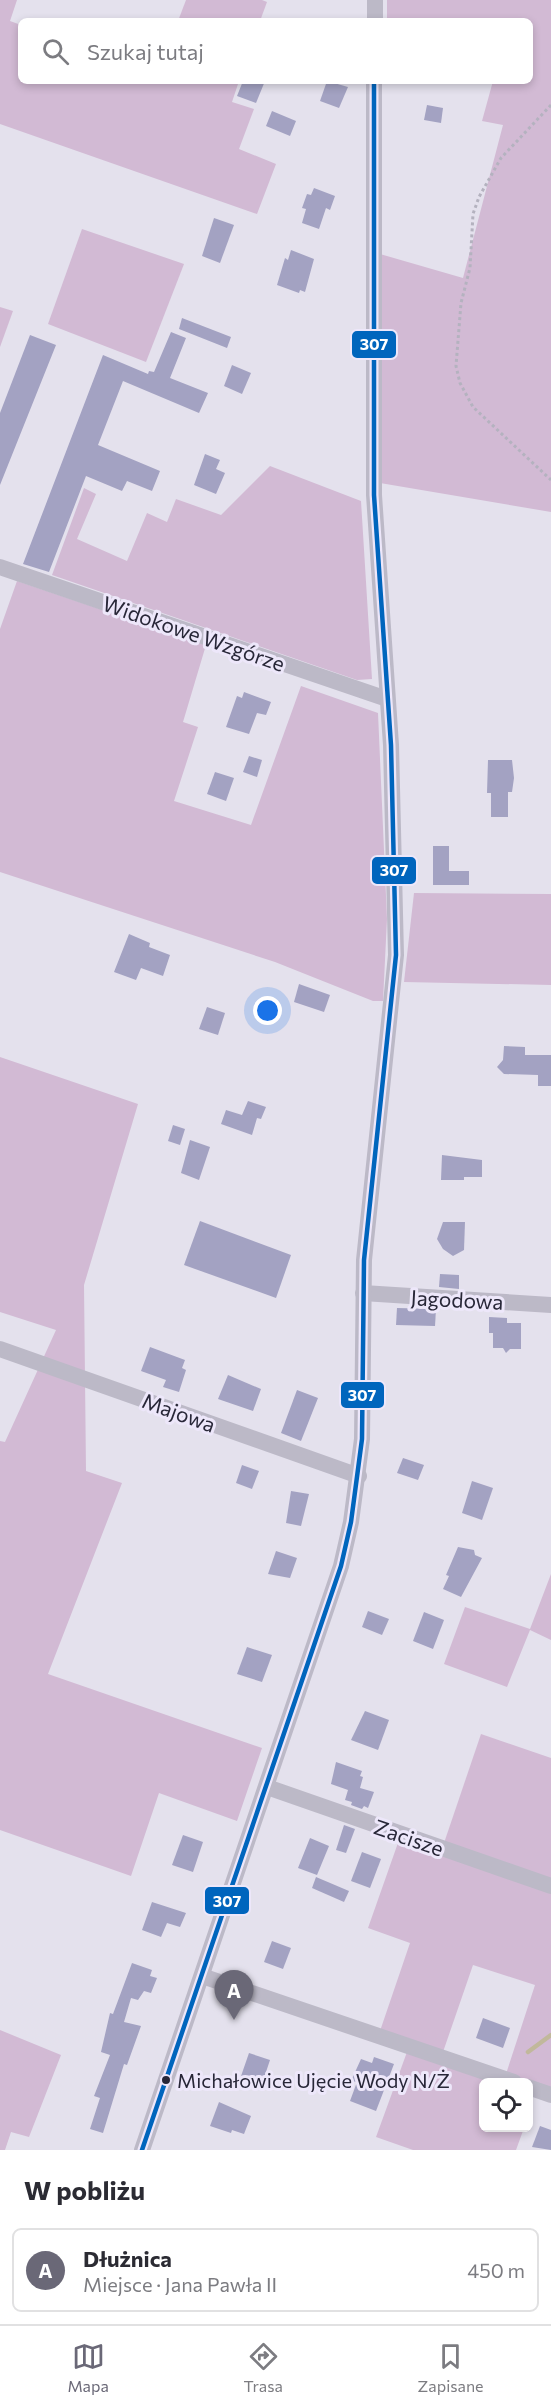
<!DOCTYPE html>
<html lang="pl">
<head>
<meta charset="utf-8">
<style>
  body { margin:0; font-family:Commissioner,sans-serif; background:#f2f2f3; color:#2b2b33 }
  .controls { position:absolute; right:18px; bottom:18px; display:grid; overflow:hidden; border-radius:9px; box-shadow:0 3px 9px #0003 }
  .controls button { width:54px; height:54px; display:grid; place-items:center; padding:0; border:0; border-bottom:2px solid #e1e1e2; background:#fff; color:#2b2b33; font:30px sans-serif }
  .you { position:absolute; left:268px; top:1011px; width:21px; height:21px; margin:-15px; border:4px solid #fff; border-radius:50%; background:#1a73e8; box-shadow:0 0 0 9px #1a73e833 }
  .badge { display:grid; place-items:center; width:39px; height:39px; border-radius:50%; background:#6a6877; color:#fff; font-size:20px; font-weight:700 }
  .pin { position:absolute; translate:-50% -50px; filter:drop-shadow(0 2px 3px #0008) }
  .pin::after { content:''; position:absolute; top:32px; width:21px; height:18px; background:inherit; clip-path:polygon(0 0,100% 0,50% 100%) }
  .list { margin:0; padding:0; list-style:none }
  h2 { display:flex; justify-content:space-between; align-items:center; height:78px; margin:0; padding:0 24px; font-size:26px }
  h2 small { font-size:20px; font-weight:400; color:#7c7c81 }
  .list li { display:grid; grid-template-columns:39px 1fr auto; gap:18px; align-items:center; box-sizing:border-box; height:84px; margin:0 12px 12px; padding:0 12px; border:2px solid #e1e1e2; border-radius:9px }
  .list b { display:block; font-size:22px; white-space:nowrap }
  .list p { margin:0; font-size:20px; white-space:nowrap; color:#7c7c81 }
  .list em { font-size:20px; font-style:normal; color:#7c7c81 }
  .icon { flex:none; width:33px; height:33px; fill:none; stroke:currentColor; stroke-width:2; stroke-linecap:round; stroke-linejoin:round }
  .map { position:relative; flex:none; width:551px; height:2150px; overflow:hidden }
  .search { position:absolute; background:#fff; box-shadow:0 3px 9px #0003; left:18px; right:18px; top:18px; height:66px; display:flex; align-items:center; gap:15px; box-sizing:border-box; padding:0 21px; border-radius:9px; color:#7c7c81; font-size:22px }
  .sheet { height:174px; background:#fff }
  nav { display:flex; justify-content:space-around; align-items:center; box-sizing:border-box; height:84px; border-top:2px solid #e1e1e2; background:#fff; font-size:16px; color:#7c7c81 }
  nav a { display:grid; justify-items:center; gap:3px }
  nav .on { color:#6a6877 }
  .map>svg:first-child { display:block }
  .green { fill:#d2bad4 }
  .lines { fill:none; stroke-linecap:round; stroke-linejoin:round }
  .stream { stroke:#c1b89b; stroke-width:4.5 }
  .building { fill:#a3a2c2 }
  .path { stroke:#b4b2bf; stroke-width:3; stroke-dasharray:3 3; stroke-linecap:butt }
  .minor { stroke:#bcb9c7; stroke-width:16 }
  .bus-1-casing { stroke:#ede7fa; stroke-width:9 }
  .bus-1 { stroke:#0065bd; stroke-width:4.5 }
  .bus-dot { fill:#282738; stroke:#ede7fa; stroke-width:2 }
  .labels { text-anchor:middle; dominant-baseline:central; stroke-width:6; stroke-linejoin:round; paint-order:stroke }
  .bus-label { font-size:20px; fill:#282738; stroke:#ede7fa; text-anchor:start }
  .street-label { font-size:21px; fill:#282738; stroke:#ede7fa }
  .line-badge { stroke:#ede7fa; stroke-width:2 }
  .badge-label { font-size:16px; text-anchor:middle; font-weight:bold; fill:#fff }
</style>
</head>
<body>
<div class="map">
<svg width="551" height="2150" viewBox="0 0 551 2150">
  <rect width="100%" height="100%" fill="#e4e1ed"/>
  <g class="green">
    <polygon points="0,0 17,0 10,21 21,25 21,81 239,81 232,102 254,109 239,149 276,164 257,214 0,124"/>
    <polygon points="186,0 262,0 267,2 260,21 178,21"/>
    <polygon points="387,0 551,0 551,512 380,483 380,254 463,278 503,125 482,121 493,81 530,81 530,21 387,21"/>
    <polygon points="82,229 184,264 146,362 48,324"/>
    <polygon points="0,307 13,311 0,347"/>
    <polygon points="270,466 361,501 372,679 357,680 52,575 84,488 96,494 77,539 127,561 147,513 167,522 176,499 221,515"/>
    <polygon points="17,581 206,645 183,722 198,727 174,801 251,825 301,686 378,713 387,919 383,1001 373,1001 275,962 0,872 0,629"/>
    <polygon points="414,893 551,894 551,985 404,982"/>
    <polygon points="0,1057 138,1104 84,1285 86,1471 122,1483 48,1674 262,1748 237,1821 159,1793 131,1876 0,1830 0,1441 5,1442 56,1330 0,1312"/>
    <polygon points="551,1574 551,1640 530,1630 507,1687 444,1664 465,1607 530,1629"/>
    <polygon points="481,1734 551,1758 551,1881 444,1843"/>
    <polygon points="399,1840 551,1891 551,2089 506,2074 535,1985 473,1965 443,2052 380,2031 410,1943 368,1928"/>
    <polygon points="0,2030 61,2055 29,2137 11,2132 5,2150 0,2150"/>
    <polygon points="407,2052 497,2082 484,2082 484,2128 524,2128 516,2150 413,2150 376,2137"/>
  </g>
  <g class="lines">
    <polyline class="stream" points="528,2052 551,2035"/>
  </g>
  <g class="building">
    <polygon points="243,81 265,81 256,103 237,96"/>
    <polygon points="327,81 348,87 339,108 320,101"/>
    <polygon points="427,105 443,108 441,123 424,120"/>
    <polygon points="272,111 296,121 290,136 266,126"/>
    <polygon points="314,188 335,196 330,210 326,208 319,229 302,223 306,209 302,208 307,194 311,195"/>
    <polygon points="214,218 234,225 220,263 202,256"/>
    <polygon points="291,250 314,259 305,292 300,290 299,293 277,285 285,258 288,260"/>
    <polygon points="182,318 231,337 227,348 179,329"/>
    <polygon points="171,332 186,338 170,378 208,393 199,413 123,381 98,445 160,471 152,491 127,481 122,491 86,476 49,572 23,564 103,355 148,374 149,371 154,372"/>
    <polygon points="30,335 56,345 0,485 0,413"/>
    <polygon points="232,365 251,373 242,394 224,386"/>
    <polygon points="205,454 220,460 216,469 225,473 216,494 194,485"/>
    <polygon points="244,692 271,702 266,715 257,713 249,734 226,727 237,696 242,698"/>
    <polygon points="249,756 262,760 257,777 243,772"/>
    <polygon points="488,760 512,760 514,778 512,792 508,792 508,817 491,817 491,793 487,793"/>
    <polygon points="215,772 234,778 226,801 207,794"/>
    <polygon points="433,846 449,846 449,871 469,871 469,885 433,885"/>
    <polygon points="129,934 150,943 149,947 170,955 163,976 141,968 136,980 114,972"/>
    <polygon points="299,984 330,995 324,1012 294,1002"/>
    <polygon points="207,1007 225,1013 218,1035 199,1029"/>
    <polygon points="504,1046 525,1047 525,1055 551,1055 551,1086 538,1086 538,1075 504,1074 497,1067 503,1060"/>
    <polygon points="248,1101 266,1107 261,1119 257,1118 252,1135 221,1124 226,1110 242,1115"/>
    <polygon points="173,1125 185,1129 180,1145 168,1141"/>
    <polygon points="190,1140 210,1147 199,1180 181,1173"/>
    <polygon points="442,1155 482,1160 482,1177 464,1177 464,1180 441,1180"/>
    <polygon points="200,1221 291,1255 276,1298 184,1265"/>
    <polygon points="443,1222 465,1222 464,1250 453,1256 443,1249 437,1239"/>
    <polygon points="440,1274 459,1275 459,1289 439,1287"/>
    <polygon points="397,1308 436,1309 435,1326 396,1325"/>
    <polygon points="489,1317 507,1318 507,1323 521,1323 521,1349 510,1349 506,1353 503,1348 493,1348 493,1333 489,1333"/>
    <polygon points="150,1347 185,1360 182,1368 186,1370 179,1392 163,1387 166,1380 141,1371"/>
    <polygon points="228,1375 261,1389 253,1411 218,1399"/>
    <polygon points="297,1390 318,1398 301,1441 281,1433"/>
    <polygon points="403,1458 424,1465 418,1480 397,1473"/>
    <polygon points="242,1465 259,1471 252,1489 236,1483"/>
    <polygon points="472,1481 493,1488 482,1520 462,1513"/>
    <polygon points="291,1491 309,1494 301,1526 286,1523"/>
    <polygon points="458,1547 474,1550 475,1555 482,1558 461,1597 443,1589 449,1576 446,1575"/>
    <polygon points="276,1551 297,1558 290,1578 268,1574"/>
    <polygon points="368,1611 389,1619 382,1635 362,1627"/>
    <polygon points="424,1612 444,1620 433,1649 413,1641"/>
    <polygon points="247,1647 272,1655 262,1682 237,1674"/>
    <polygon points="365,1711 389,1720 378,1750 351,1740"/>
    <polygon points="336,1762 362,1771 360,1776 363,1777 360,1788 374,1792 368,1808 364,1806 362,1809 351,1805 352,1802 345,1800 348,1790 331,1784"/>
    <polygon points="344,1825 355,1829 346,1853 336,1850"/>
    <polygon points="183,1835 203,1842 193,1872 172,1865"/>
    <polygon points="310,1838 329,1846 317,1875 298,1868"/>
    <polygon points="362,1852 381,1859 370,1888 351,1881"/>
    <polygon points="316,1877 349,1891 344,1902 312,1888"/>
    <polygon points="152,1902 186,1913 180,1927 167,1923 161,1937 142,1930"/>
    <polygon points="272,1941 291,1948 283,1969 264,1962"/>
    <polygon points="132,1963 152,1970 150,1976 157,1978 151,1993 144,1991 138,2000 131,1998 124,2022 141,2026 127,2065 124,2064 103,2133 90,2129 100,2098 94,2096 110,2055 101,2052 110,2013 113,2014"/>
    <polygon points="483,2018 510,2028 503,2048 476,2038"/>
    <polygon points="249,2053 270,2060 261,2087 240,2079"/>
    <polygon points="374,2057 394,2064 376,2111 350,2101 357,2082 351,2081 361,2059 372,2063"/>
    <polygon points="219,2102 251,2116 244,2134 232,2130 231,2133 210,2126"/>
    <polygon points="540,2126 551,2130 551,2150 532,2147"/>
  </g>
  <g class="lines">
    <polyline class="path" points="551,105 501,158 479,197 473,214 470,268 461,303 456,366 460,383 473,407 551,480"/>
    <g class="minor">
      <polyline points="375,21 375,0"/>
      <polyline points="0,567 387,699"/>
      <polyline points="363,1293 551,1305"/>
      <polyline points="0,1349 359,1476"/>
      <polyline points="267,1787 551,1886"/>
      <polyline points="202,1976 514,2082"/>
      <polyline points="528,2087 551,2095"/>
      <polyline points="142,2150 341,1566 351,1522 362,1439 364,1260 396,955 391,745 374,495 374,81"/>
    </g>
    <defs>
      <polyline id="bus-1" points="142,2150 341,1566 351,1522 362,1439 364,1260 396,955 391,745 374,495 374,81"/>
    </defs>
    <use href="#bus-1" class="bus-1-casing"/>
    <use href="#bus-1" class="bus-1"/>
  </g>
  <circle class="bus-dot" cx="166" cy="2080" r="5"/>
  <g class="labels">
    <g class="bus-label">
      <text x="177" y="2080">Michałowice Ujęcie Wody N/Ż</text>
    </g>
    <g class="street-label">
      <text transform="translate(194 633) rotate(19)">Widokowe Wzgórze</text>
      <text transform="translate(457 1299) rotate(3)">Jagodowa</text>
      <text transform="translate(179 1412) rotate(20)">Majowa</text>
      <text transform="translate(409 1837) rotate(19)">Zacisze</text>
    </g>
  </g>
  <g class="line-badge">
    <rect x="351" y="330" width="46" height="29" rx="6" fill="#0065bd"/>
    <rect x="371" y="856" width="46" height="29" rx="6" fill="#0065bd"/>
    <rect x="340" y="1381" width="45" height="28" rx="6" fill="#0065bd"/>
    <rect x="204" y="1886" width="46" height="29" rx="6" fill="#0065bd"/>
  </g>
  <g class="badge-label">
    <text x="374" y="350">307</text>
    <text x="394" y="876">307</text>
    <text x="362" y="1401">307</text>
    <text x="227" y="1907">307</text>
  </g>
</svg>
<div class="controls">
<button><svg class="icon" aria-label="locate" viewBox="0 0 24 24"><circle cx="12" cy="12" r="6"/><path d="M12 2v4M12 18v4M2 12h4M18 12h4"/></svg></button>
</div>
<div class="you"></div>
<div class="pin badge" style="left:234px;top:2020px">A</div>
<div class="search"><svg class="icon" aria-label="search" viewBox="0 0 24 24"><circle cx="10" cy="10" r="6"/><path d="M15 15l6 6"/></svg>Szukaj tutaj</div>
</div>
<section class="sheet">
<h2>W pobliżu<small></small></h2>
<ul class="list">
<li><span class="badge">A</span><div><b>Dłużnica</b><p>Miejsce · Jana Pawła II</p></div><em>450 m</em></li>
</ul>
</section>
<nav>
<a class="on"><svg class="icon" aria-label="map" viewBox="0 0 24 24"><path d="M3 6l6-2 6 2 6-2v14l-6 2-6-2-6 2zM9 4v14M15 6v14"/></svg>Mapa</a>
<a><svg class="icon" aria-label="directions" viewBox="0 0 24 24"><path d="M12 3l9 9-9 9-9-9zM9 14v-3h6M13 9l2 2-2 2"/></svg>Trasa</a>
<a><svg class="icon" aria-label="saved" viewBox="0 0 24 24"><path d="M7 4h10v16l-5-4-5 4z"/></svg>Zapisane</a>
</nav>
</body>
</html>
